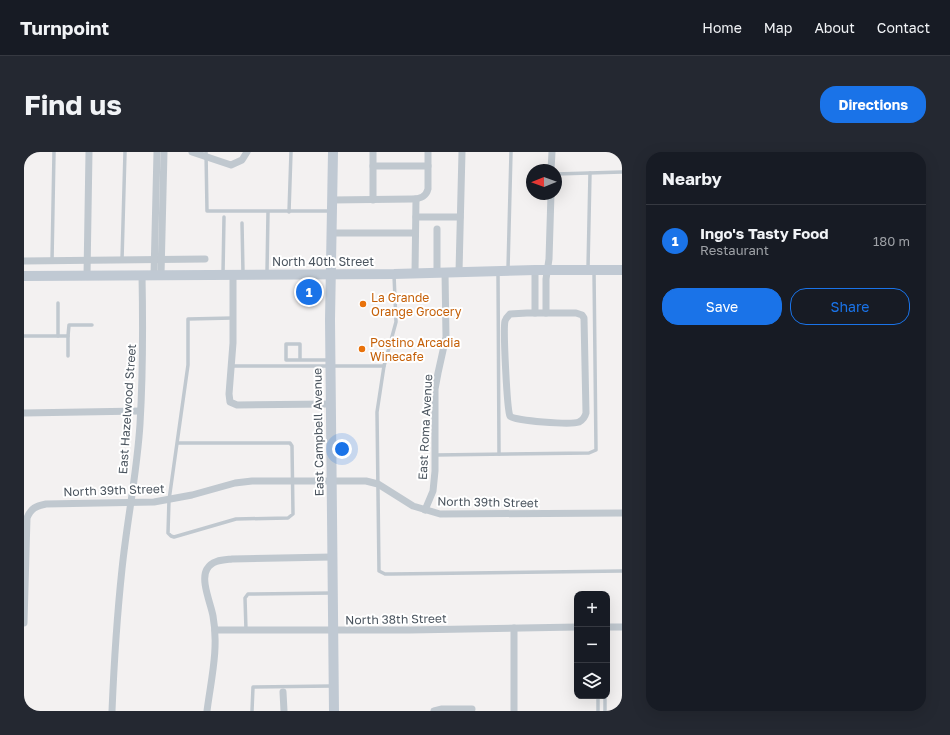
<!DOCTYPE html>
<html lang="en">
<head>
<meta charset="utf-8">
<style>
  body { margin:0; font-family:"Golos Text",sans-serif; background:#242831; color:#f1f3f6 }
  .controls { position:absolute; right:12px; bottom:12px; display:grid; overflow:hidden; border-radius:8px; box-shadow:0 4px 16px #0002 }
  .controls button { width:36px; height:36px; display:grid; place-items:center; padding:0; border:0; border-bottom:1px solid #363941; background:#171b24; color:#f1f3f6; font:20px sans-serif }
  .compass { position:absolute; left:502px; top:12px; width:36px; height:36px; border-radius:50%; background:#171b24; box-shadow:0 4px 16px #0002; rotate:269deg }
  .you { position:absolute; left:318px; top:297px; width:14px; height:14px; margin:-10px; border:3px solid #fff; border-radius:50%; background:#1a73e8; box-shadow:0 0 0 6px #1a73e833 }
  .badge { display:grid; place-items:center; width:26px; height:26px; border-radius:50%; background:#1a73e8; color:#fff; font-size:13px; font-weight:700 }
  .pin { position:absolute; translate:-50% -50%; border:2px solid #fff; box-shadow:0 1px 4px #0006 }
  .list { margin:0; padding:0; list-style:none }
  h2 { display:flex; justify-content:space-between; align-items:center; height:52px; margin:0; padding:0 16px; font-size:17px }
  h2 small { font-size:13px; font-weight:400; color:#9ea1a6 }
  .list li { display:grid; grid-template-columns:26px 1fr auto; gap:12px; align-items:center; box-sizing:border-box; height:72px; padding:0 16px; border-top:1px solid #363941 }
  .list b { display:block; font-size:15px; white-space:nowrap }
  .list p { margin:0; font-size:13px; white-space:nowrap; color:#9ea1a6 }
  .list em { font-size:13px; font-style:normal; color:#9ea1a6 }
  .actions { display:flex; gap:8px; padding:12px 16px }
  .actions a { flex:1; padding:9px 0; border:1px solid #1a73e8; border-radius:16px; text-align:center; font-size:14px; color:#1a73e8 }
  .actions .main { background:#1a73e8; color:#fff }
  .icon { flex:none; width:22px; height:22px; fill:none; stroke:currentColor; stroke-width:2; stroke-linecap:round; stroke-linejoin:round }
  .map { position:relative; flex:none; width:598px; height:559px; overflow:hidden; border-radius:16px }
  header { display:flex; align-items:center; gap:24px; box-sizing:border-box; height:56px; padding:0 20px; background:#171b24; border-bottom:1px solid #363941 }
  header strong { font-size:19px }
  nav { display:flex; gap:22px; margin-inline-start:auto; font-size:14px }
  .intro { display:flex; align-items:center; justify-content:space-between; box-sizing:border-box; height:96px; padding:0 24px }
  h1 { margin:0; font-size:28px }
  .button { padding:10px 18px; border-radius:16px; background:#1a73e8; color:#fff; font-size:14px; font-weight:700 }
  main { display:flex; gap:24px; padding:0 24px }
  aside { flex:1; background:#171b24; border-radius:16px; box-shadow:0 4px 16px #0002 }
  .map>svg:first-child { display:block }
  .lines { fill:none; stroke-linecap:round; stroke-linejoin:round }
  .lane { stroke:#c0c8cf; stroke-width:3.5 }
  .street { stroke:#c0c8cf; stroke-width:7 }
  .secondary { stroke:#c0c9d3; stroke-width:10 }
  .food-dot { fill:#e8710a; stroke:#fff; stroke-width:1.5 }
  .labels { text-anchor:middle; dominant-baseline:central; stroke-width:4; stroke-linejoin:round; paint-order:stroke }
  .street-label { font-size:12px; fill:#4a545e; stroke:#fff }
  .food-label { font-size:12px; fill:#c56008; stroke:#fff; text-anchor:start }
</style>
</head>
<body>
<header>
<strong>Turnpoint</strong>
<nav><a>Home</a><a>Map</a><a>About</a><a>Contact</a></nav>
</header>
<div class="intro"><h1>Find us</h1><a class="button">Directions</a></div>
<main>
<div class="map">
<svg width="598" height="559" viewBox="0 0 598 559">
  <rect width="100%" height="100%" fill="#f3f1f1"/>
  <g class="lines">
    <g class="lane">
      <polyline points="182,0 183,59 306,59"/>
      <polyline points="532,22 598,20"/>
      <polyline points="265,60 267,0"/>
      <polyline points="218,71 219,121"/>
      <polyline points="98,108 101,0"/>
      <polyline points="28,109 30,0"/>
      <polyline points="564,116 566,21"/>
      <polyline points="484,117 487,0"/>
      <polyline points="474,120 475,302"/>
      <polyline points="243,121 244,60"/>
      <polyline points="199,122 200,65"/>
      <polyline points="370,123 372,170 360,214 353,260 355,419 361,422 368,422 598,419"/>
      <polyline points="34,151 34,184"/>
      <polyline points="0,184 44,184 44,204"/>
      <polyline points="44,184 45,173 68,173"/>
      <polyline points="276,208 276,192 262,192 262,208 305,208"/>
      <polyline points="208,214 360,214"/>
      <polyline points="154,291 266,291 268,294 269,362 264,366 212,367 150,385 147,384 144,381 145,348 164,213 164,167 209,166"/>
      <polyline points="411,303 565,301 572,298 570,119"/>
      <polyline points="222,478 221,446 224,442 308,441"/>
      <polyline points="574,544 574,559"/>
      <polyline points="581,544 581,559"/>
      <polyline points="228,559 229,535 308,534"/>
    </g>
    <g class="street">
      <polyline points="168,0 207,13 218,8 223,0"/>
      <polyline points="349,14 404,14"/>
      <polyline points="527,18 528,0"/>
      <path d="M308 48 388 47C396 47 402 45 404 37V0"/>
      <polyline points="349,48 349,0"/>
      <polyline points="392,65 436,65"/>
      <polyline points="307,81 391,81"/>
      <polyline points="0,109 181,107"/>
      <polyline points="413,120 413,77"/>
      <polyline points="435,120 438,0"/>
      <polyline points="391,121 392,47"/>
      <polyline points="130,123 133,0"/>
      <polyline points="137,123 140,0"/>
      <polyline points="209,123 209,191 205,242 206,250 213,253 306,252"/>
      <polyline points="63,124 65,0"/>
      <path d="M503 161H552L558 163 560 166 562 261C561 265 559 268 555 270 547 273 490 269 486 264 483 258 479 177 481 169 482 166 484 164 486 162Z"/>
      <polyline points="511,161 511,118"/>
      <polyline points="522,161 522,127 525,107 527,42"/>
      <polyline points="0,261 116,259"/>
      <polyline points="401,358 409,339 411,319 411,237 414,221 422,185 421,120"/>
      <path d="M0 471 3 366C7 356 12 354 22 352L130 350 168 343 211 331 228 329H342L354 332 389 354 416 362 598 361"/>
      <polyline points="583,475 598,475"/>
      <polyline points="490,476 490,559"/>
      <polyline points="191,478 386,478 553,475"/>
      <polyline points="259,540 260,559"/>
      <path d="M88 559C90 511 93 464 98 417 103 368 113 321 116 272 119 222 119 173 118 123"/>
      <path d="M183 559C187 528 195 496 189 464 187 452 176 428 183 417 188 408 199 408 208 407L308 405"/>
      <polyline points="410,559 418,557 448,557"/>
    </g>
    <g class="secondary">
      <polyline points="309,0 306,168 310,559"/>
      <polyline points="0,124 370,122 511,118 598,118"/>
    </g>
  </g>
  <g class="food-dot">
    <circle cx="339" cy="152" r="4"/>
    <circle cx="338" cy="197" r="4"/>
  </g>
  <g class="labels">
    <g class="street-label">
      <text x="299" y="109">North 40th Street</text>
      <text transform="translate(103 257) rotate(-86)">East Hazelwood Street</text>
      <text transform="translate(401 275) rotate(-87)">East Roma Avenue</text>
      <text transform="translate(294 280) rotate(-91)">East Campbell Avenue</text>
      <text transform="translate(90 338) rotate(-2)">North 39th Street</text>
      <text transform="translate(464 350) rotate(1)">North 39th Street</text>
      <text transform="translate(372 467) rotate(-1)">North 38th Street</text>
    </g>
    <g class="food-label">
      <text x="347" y="145">La Grande<tspan x="347" dy="14">Orange Grocery</tspan></text>
      <text x="346" y="190">Postino Arcadia<tspan x="346" dy="14">Winecafe</tspan></text>
    </g>
  </g>
</svg>
<div class="controls">
<button>+</button>
<button>−</button>
<button><svg class="icon" aria-label="layers" viewBox="0 0 24 24"><path d="M12 4l9 5-9 5-9-5zM3 14l9 5 9-5"/></svg></button>
</div>
<svg class="compass" viewBox="-18 -18 36 36"><path d="M0-13l5 13h-10z" fill="#e53935"/><path d="M0 13l5-13h-10z" fill="#9ea1a6"/></svg>
<div class="you"></div>
<div class="pin badge" style="left:285px;top:140px">1</div>
</div>
<aside>
<h2>Nearby<small></small></h2>
<ul class="list">
<li><span class="badge">1</span><div><b>Ingo's Tasty Food</b><p>Restaurant</p></div><em>180 m</em></li>
</ul>
<div class="actions"><a class="main">Save</a><a>Share</a></div>
</aside>
</main>
</body>
</html>
